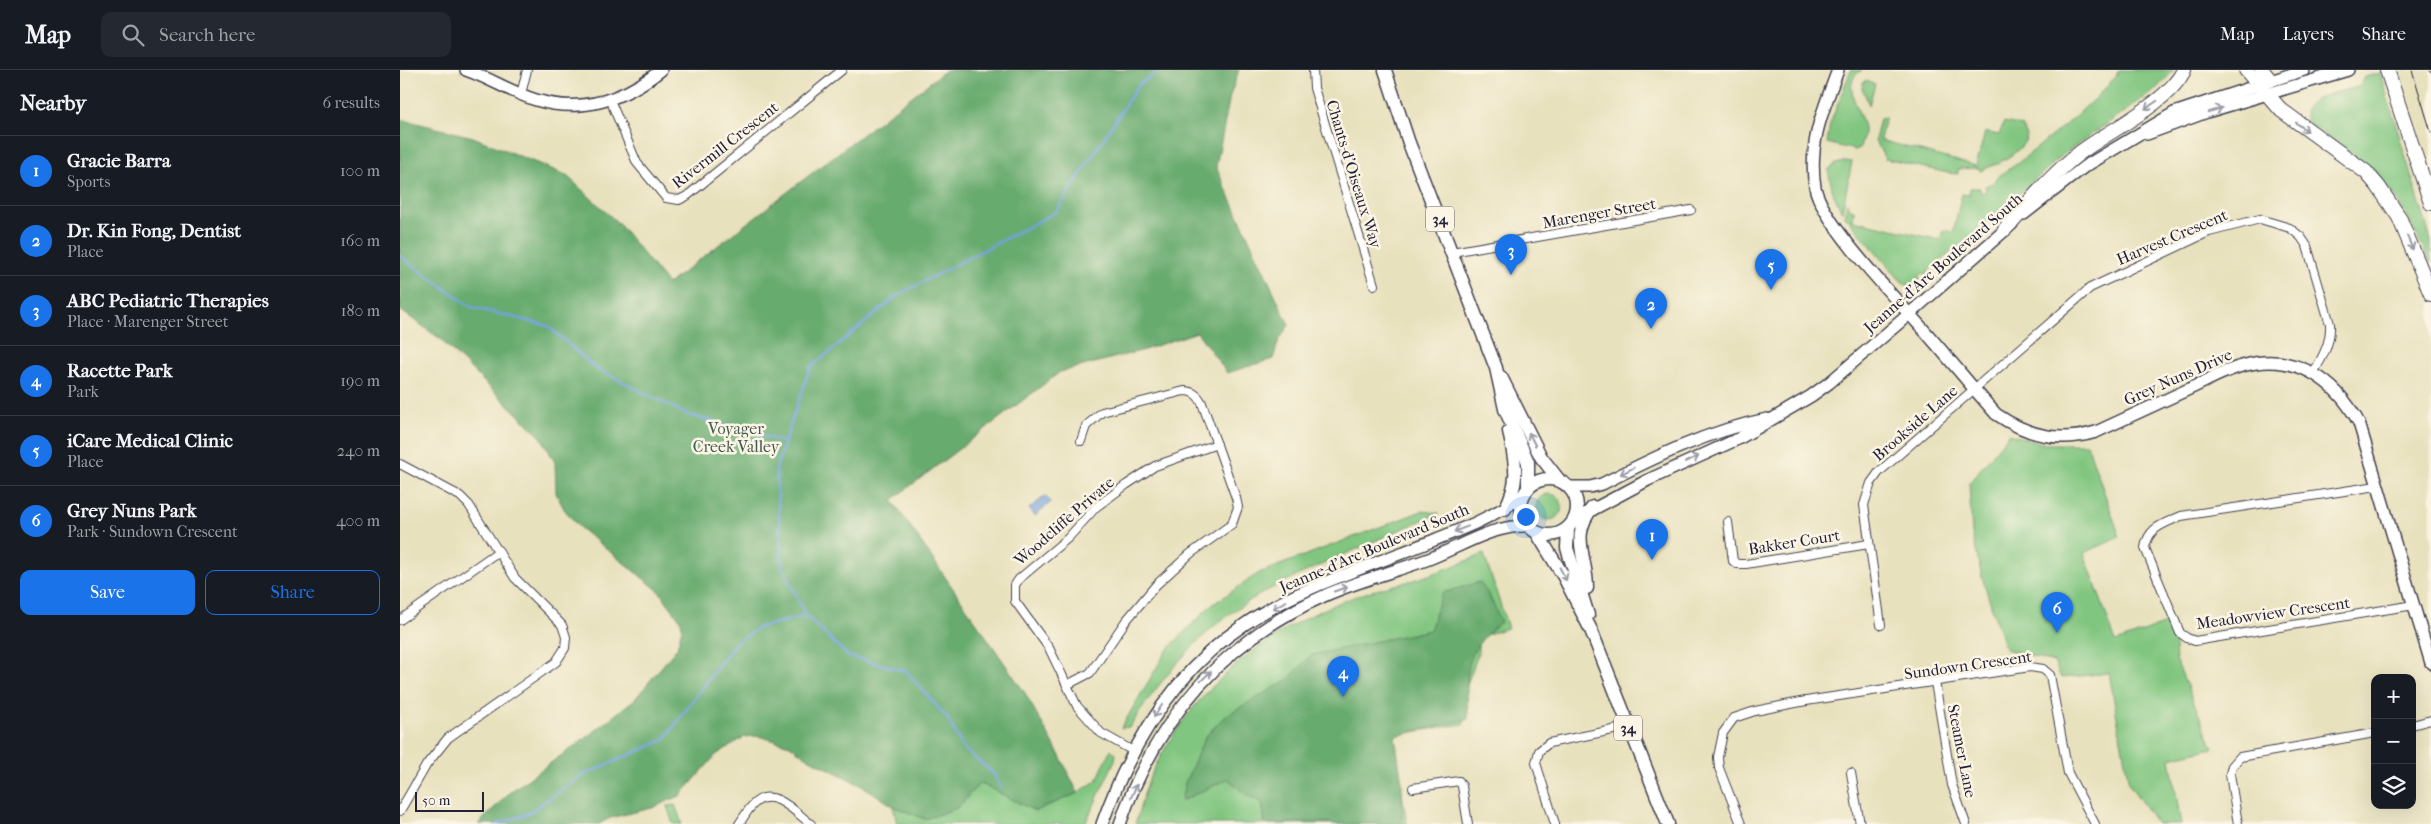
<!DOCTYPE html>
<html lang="en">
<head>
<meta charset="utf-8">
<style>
  body { margin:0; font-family:"IM FELL French Canon",serif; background:#242831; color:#f1f3f6 }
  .controls { position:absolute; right:15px; bottom:15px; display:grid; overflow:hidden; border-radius:10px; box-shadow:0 5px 20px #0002 }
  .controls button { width:45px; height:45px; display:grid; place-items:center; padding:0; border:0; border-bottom:1px solid #363941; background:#171b24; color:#f1f3f6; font:25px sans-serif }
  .scale { position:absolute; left:15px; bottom:12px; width:69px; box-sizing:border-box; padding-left:5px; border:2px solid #22223b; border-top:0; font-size:14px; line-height:18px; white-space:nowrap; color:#22223b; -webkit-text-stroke:4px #fcf5e5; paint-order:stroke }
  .you { position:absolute; left:1125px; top:446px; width:18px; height:18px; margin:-12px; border:4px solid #fff; border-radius:50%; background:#1a73e8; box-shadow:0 0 0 8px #1a73e833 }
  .badge { display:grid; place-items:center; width:32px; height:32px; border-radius:50%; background:#1a73e8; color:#fff; font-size:16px; font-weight:700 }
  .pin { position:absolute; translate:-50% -41px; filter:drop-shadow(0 1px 2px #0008) }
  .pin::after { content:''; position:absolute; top:26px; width:18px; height:15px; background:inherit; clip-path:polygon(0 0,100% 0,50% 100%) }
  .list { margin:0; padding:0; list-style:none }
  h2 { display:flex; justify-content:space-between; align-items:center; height:65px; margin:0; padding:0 20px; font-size:21px }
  h2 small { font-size:16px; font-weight:400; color:#9ea1a6 }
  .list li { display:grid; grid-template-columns:32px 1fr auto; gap:15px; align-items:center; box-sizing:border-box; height:70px; padding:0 20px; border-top:1px solid #363941 }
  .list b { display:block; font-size:19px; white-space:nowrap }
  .list p { margin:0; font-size:16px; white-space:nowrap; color:#9ea1a6 }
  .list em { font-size:16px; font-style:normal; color:#9ea1a6 }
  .actions { display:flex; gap:10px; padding:15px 20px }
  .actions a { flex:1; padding:11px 0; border:1px solid #1a73e8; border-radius:10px; text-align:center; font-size:18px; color:#1a73e8 }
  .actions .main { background:#1a73e8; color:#fff }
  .icon { flex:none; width:28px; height:28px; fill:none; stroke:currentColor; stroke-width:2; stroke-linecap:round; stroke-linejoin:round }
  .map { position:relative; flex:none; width:2031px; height:754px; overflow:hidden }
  header { display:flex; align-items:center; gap:30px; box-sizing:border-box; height:70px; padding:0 25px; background:#171b24; border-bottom:1px solid #363941 }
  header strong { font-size:24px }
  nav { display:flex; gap:28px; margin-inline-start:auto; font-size:18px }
  .search { width:350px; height:45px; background:#242831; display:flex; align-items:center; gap:12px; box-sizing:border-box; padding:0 18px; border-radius:10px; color:#9ea1a6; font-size:19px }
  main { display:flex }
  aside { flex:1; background:#171b24 }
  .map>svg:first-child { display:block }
  .green { fill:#81c680; stroke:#52745e }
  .forest { fill:#68ab6e; stroke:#456654 }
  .water { fill:#74a3de; stroke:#4b628c }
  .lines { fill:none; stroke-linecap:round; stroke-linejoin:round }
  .stream { stroke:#74a3de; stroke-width:2.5 }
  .street-casing { stroke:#403f4e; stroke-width:10 }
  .secondary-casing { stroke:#403f4e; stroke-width:14 }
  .primary-casing { stroke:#403f4e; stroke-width:15 }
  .highway-casing { stroke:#403f4e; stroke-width:16 }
  .street { stroke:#fff; stroke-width:8 }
  .secondary { stroke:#fff; stroke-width:11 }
  .primary { stroke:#fff; stroke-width:12 }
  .highway { stroke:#fff; stroke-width:14 }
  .tram { stroke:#22223b; stroke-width:1 }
  .oneway { stroke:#9c9ca7 }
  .labels { text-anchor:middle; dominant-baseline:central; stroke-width:5; stroke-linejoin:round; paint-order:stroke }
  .shield { fill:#fcf5e5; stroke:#63616e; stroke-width:1 }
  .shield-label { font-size:15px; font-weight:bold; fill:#22223b }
  .street-label { font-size:16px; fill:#22223b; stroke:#fcf5e5 }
  .park-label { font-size:16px; fill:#435b53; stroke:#fcf5e5 }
</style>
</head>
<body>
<header>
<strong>Map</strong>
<div class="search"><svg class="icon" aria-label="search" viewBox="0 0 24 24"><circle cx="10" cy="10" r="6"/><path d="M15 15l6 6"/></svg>Search here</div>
<nav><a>Map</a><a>Layers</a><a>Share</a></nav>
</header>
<main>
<aside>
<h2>Nearby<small>6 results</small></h2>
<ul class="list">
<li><span class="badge">1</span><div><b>Gracie Barra</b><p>Sports</p></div><em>100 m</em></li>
<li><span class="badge">2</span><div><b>Dr. Kin Fong, Dentist</b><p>Place</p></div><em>160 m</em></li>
<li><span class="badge">3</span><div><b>ABC Pediatric Therapies</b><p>Place · Marenger Street</p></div><em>180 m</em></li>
<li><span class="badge">4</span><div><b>Racette Park</b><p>Park</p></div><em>190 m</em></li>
<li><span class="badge">5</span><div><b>iCare Medical Clinic</b><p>Place</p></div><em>240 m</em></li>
<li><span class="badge">6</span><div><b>Grey Nuns Park</b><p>Park · Sundown Crescent</p></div><em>400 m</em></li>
</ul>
<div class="actions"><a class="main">Save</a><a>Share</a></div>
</aside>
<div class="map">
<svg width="2031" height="754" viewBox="0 0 2031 754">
  <rect width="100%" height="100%" fill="#fcf5e5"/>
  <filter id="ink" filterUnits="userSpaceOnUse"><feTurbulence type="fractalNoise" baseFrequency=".02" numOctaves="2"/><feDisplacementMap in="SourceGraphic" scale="10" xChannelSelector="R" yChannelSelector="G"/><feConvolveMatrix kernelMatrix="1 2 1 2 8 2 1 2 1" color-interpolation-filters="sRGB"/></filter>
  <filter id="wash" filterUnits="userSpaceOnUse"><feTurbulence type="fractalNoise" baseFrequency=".0096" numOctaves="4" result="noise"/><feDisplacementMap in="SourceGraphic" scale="20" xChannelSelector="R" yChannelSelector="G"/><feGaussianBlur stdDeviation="1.12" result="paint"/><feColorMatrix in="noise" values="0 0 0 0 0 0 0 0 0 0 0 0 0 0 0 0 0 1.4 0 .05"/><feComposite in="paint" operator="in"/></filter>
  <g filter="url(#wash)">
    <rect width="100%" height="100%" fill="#e8e1bd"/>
    <g class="green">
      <path d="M1451 0H1462C1439 13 1461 40 1464 58 1465 64 1461 72 1460 78L1455 80 1427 73 1430 54Z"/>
      <path d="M1719 0H1774L1755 20 1664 84 1584 155 1528 201 1529 203 1525 205 1523 203 1519 207 1521 209 1513 216 1506 215 1501 211 1445 146 1447 133 1450 139 1454 140 1453 150 1540 170 1543 160 1553 162 1562 124 1569 125 1570 118H1580L1581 123 1586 121 1585 116 1595 112C1598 103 1611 99 1618 93 1638 77 1712 19 1719 0Z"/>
      <path d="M1980 3 2031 170V194C2019 170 2008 145 1992 123 1971 94 1937 74 1908 53 1893 27 1941 22 1958 17L1962 13 1965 7Z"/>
      <polygon points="1467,10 1475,14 1469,35 1462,18 1463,12"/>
      <path d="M1485 47 1480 70 1576 96 1585 62 1599 65 1604 52 1622 56 1627 66C1623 83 1595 95 1580 101L1579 98 1558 99V104L1548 103 1485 89 1475 70 1480 49Z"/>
      <polygon points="1446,91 1452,92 1442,142 1433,123 1428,100 1436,94"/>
      <polygon points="1609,364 1645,374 1687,374 1720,467 1684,483 1716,572 1768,553 1775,575 1776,590 1813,678 1770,688 1781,754 1757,754 1729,714 1709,603 1661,608 1654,592 1605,579 1582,507 1572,463 1569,413"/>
      <circle cx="1149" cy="437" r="13"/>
      <path d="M1022 441 1039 443C1006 457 974 471 941 486 896 506 850 525 812 558 780 587 753 620 730 657L721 658 767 580 809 537 859 503Z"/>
      <path d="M1084 484 1108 558 1078 567V584L1064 623V654L993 665 1007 754H735C740 739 744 722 750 707 790 621 863 561 951 528 974 519 999 515 1023 507 1044 500 1064 492 1084 484Z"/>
      <polygon points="711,679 716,684 715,690 685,754 497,754 493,736 525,749 557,738 580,713 635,741 678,723 697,710"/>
      <polygon points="275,735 282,754 273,754 267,736"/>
    </g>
    <g class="forest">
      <polygon points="546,0 839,0 830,26 816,97 889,255 879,270 873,289 827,303 797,262 744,280 660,302 492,430 625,623 660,686 678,723 635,741 580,713 557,738 525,749 493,736 466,718 406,687 390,675 358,666 344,667 316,685 280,726 252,738 210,748 199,754 78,754 110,722 187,667 235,629 277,578 282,558 281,551 259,521 179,457 164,439 156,423 155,392 141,367 39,268 0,240 0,49 73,67 166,105 219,154 268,214"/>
      <path d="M1080 512 1090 527 1101 552C1061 583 1067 604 1068 649L995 666 1002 713V754H934C923 750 880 754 865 754L862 732 846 725 828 709 781 731 785 713 805 667 825 646 886 611 912 585 1030 560 1042 523Z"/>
    </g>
    <polygon class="water" points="645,426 651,432 635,446 629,439"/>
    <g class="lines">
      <g class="stream">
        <polyline points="0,186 71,237 148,256 195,298 286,344 384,372"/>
        <polyline points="601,718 594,704 563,678 548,649 506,601 448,586 406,546 382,496 376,398 410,298 498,225 656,142 739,14 762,0"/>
        <polyline points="97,754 127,744 181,706 264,670 335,573 360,557 406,546"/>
      </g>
    </g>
  </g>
  <g filter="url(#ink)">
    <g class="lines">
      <defs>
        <g id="street">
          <polyline points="913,0 914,18 974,215"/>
          <polyline points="121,24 127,0"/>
          <polyline points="210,30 237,93 266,128 279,130 287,126 442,0"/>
          <polyline points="1052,182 1291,140"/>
          <polyline points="0,394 60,426 69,435 115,508 162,555 166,567 165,578 156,592 48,668 27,694 0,741"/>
          <path d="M1977 416 1781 446C1764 454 1748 457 1745 478L1780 563 1787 568 1795 571 2014 535"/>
          <polyline points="1328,452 1333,491 1337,494 1346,494 1469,474"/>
          <polyline points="0,550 99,481"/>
          <path d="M1481 555 1464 435 1471 413 1479 402 1690 218 1809 162 1860 149 1890 158 1901 167 1907 176 1930 254C1931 272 1923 287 1913 303"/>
          <polyline points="1535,612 1552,715 1566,754"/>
          <path d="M667 615 690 603 725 552 756 515 790 484 832 454 838 437 836 428 802 333C798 325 793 321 784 321L702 342 686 356 681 371"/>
          <polyline points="2012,655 2031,650"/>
          <polyline points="733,681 701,663 677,636 649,578 615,531 615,515 619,509 668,468 696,437 726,415 755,396 817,374"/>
          <polyline points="1451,703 1460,754"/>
          <polyline points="1013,718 1059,711 1062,716 1068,754"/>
          <path d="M339 754C344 747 349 737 356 732 374 717 397 744 411 754"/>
          <polyline points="1155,754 1136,693 1139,681 1149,673 1228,657"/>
          <polyline points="1341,754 1319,698 1318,687 1323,663 1334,648 1355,641 1406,631 1630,597 1643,599 1650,605 1668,703 1695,754"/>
          <polyline points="1838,754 1830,704 1832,696 1840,687 1975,663"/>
        </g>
        <g id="secondary">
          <path d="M66 0C90 8 112 23 136 30 182 44 225 29 261 0"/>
          <path d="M1438 0C1423 40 1408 73 1415 117 1421 152 1496 229 1522 258 1547 286 1571 316 1596 344 1628 366 1659 373 1696 362 1726 348 1756 334 1787 320 1805 312 1823 301 1842 296 1894 281 1935 309 1959 353L2031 593"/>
          <polyline points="1747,64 1807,42 1948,0"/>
          <polyline points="1624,144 1684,97 1774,43 1904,0"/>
          <path d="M1170 417H1190L1202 414C1255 387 1308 361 1367 349"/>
          <polyline points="1175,449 1248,410 1340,368 1411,326 1429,313 1500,252 1612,154"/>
          <path d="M702 754C730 676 775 601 845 554 893 521 950 503 1004 482 1045 465 1088 452 1123 425"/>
          <path d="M720 754C756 649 824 570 926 525 958 511 993 502 1026 490 1059 478 1093 454 1129 456"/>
        </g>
        <g id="primary">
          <polyline points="985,0 1009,73 1096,298 1105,339 1128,392 1128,417"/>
          <polyline points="1101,307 1141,387 1159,410"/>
          <circle cx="1149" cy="437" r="28"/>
          <path d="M1105 439C1121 410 1115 392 1109 361"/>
          <polyline points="1168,459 1167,478 1188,545"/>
          <polyline points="1137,463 1164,507 1191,560 1268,754"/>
          <path d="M1187 518C1187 487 1169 465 1193 437"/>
        </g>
        <g id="highway">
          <polyline points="1846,0 1881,40 1966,102 1978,116 1999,147 2031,224"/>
          <polyline points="1862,0 1870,10"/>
          <polyline points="1987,0 2031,133"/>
          <path d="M1605 159C1628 134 1650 106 1677 85 1707 61 1768 34 1784 0"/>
        </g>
      </defs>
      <use href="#street" class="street-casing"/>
      <use href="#secondary" class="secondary-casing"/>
      <use href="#primary" class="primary-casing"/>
      <use href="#highway" class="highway-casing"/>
      <use href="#street" class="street"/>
      <use href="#secondary" class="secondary"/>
      <use href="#primary" class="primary"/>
      <use href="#highway" class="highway"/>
      <g class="tram">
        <polyline points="2012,0 2031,62"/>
        <polyline points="2030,0 2031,2"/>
      </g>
    </g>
    <defs><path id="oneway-shaft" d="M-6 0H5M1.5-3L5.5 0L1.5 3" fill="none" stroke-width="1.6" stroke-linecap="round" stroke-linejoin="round" transform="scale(1.25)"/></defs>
    <g class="oneway">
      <use href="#oneway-shaft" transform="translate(1751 35) rotate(146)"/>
      <use href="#oneway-shaft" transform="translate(1815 40) rotate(-17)"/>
      <use href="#oneway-shaft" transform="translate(1902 57) rotate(36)"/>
      <use href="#oneway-shaft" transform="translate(2010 173) rotate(67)"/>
      <use href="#oneway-shaft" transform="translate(1132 369) rotate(-117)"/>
      <use href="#oneway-shaft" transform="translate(1292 389) rotate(-24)"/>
      <use href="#oneway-shaft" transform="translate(1227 401) rotate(153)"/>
      <use href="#oneway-shaft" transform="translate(1061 459) rotate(159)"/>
      <use href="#oneway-shaft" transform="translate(1163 504) rotate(63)"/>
      <use href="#oneway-shaft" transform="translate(941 519) rotate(-19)"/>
      <use href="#oneway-shaft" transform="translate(879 535) rotate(151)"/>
      <use href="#oneway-shaft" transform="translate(806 606) rotate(-44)"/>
      <use href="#oneway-shaft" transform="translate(758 641) rotate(124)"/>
      <use href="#oneway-shaft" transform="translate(734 721) rotate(-66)"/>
    </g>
  </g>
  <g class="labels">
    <g class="shield">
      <rect x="1026" y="136.5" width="28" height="25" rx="4"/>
      <rect x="1214" y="645.5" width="28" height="25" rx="4"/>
    </g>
    <g class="shield-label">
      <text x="1040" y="149">34</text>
      <text x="1228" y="658">34</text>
    </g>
    <g class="street-label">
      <text transform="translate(325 75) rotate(-38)">Rivermill Crescent</text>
      <text transform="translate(954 104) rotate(73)">Chants-d'Oiseaux Way</text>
      <text transform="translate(1199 143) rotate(-10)">Marenger Street</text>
      <text transform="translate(1772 167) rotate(-23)">Harvest Crescent</text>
      <text transform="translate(1543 193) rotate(-41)">Jeanne-d'Arc Boulevard South</text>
      <text transform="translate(1778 307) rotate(-24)">Grey Nuns Drive</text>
      <text transform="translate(1515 353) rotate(-41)">Brookside Lane</text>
      <text transform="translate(664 451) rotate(-41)">Woodcliffe Private</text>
      <text transform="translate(1394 472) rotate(-9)">Bakker Court</text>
      <text transform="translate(974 478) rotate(-23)">Jeanne-d'Arc Boulevard South</text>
      <text transform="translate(1873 543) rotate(-8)">Meadowview Crescent</text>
      <text transform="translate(1568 595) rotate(-8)">Sundown Crescent</text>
      <text transform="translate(1562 681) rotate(79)">Steamer Lane</text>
    </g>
    <g class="park-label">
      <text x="336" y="358">Voyager<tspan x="336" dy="18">Creek Valley</tspan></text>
    </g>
  </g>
</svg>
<div class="controls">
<button>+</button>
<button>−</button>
<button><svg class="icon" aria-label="layers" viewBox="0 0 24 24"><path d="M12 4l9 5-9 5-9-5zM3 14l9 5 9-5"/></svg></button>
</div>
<div class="scale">50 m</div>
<div class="you"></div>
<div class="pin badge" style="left:1252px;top:490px">1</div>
<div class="pin badge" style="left:1251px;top:259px">2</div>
<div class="pin badge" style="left:1111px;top:205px">3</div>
<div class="pin badge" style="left:943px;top:627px">4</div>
<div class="pin badge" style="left:1371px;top:220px">5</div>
<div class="pin badge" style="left:1657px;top:563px">6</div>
</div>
</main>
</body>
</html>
